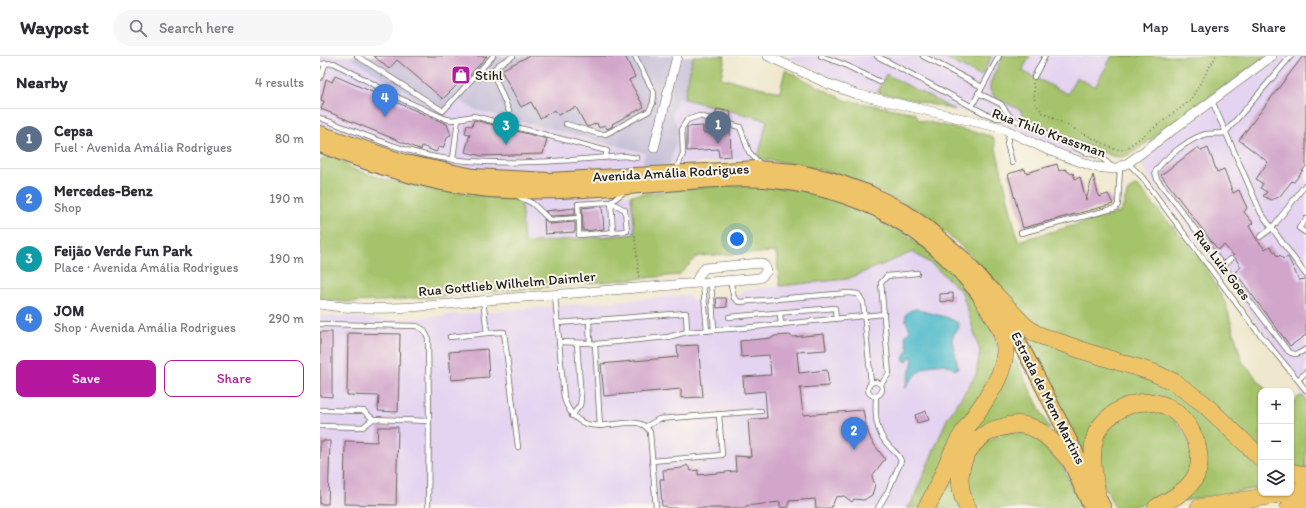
<!DOCTYPE html>
<html lang="en">
<head>
<meta charset="utf-8">
<style>
  body { margin:0; font-family:Itim,sans-serif; background:#f7f7f7; color:#2b2b33 }
  .controls { position:absolute; right:12px; bottom:12px; display:grid; overflow:hidden; border-radius:8px; box-shadow:0 1px 3px #0004 }
  .controls button { width:36px; height:36px; display:grid; place-items:center; padding:0; border:0; border-bottom:1px solid #e1e1e2; background:#fff; color:#2b2b33; font:20px sans-serif }
  .you { position:absolute; left:417px; top:183px; width:14px; height:14px; margin:-10px; border:3px solid #fff; border-radius:50%; background:#1a73e8; box-shadow:0 0 0 6px #1a73e833 }
  .badge { display:grid; place-items:center; width:26px; height:26px; border-radius:50%; background:#b5179e; color:#fff; font-size:13px; font-weight:700 }
  .pin { position:absolute; translate:-50% -33px; filter:drop-shadow(0 1px 2px #0008) }
  .pin::after { content:''; position:absolute; top:21px; width:14px; height:12px; background:inherit; clip-path:polygon(0 0,100% 0,50% 100%) }
  .list { margin:0; padding:0; list-style:none }
  h2 { display:flex; justify-content:space-between; align-items:center; height:52px; margin:0; padding:0 16px; font-size:17px }
  h2 small { font-size:13px; font-weight:400; color:#7c7c81 }
  .list li { display:grid; grid-template-columns:26px 1fr auto; gap:12px; align-items:center; box-sizing:border-box; height:60px; padding:0 16px; border-top:1px solid #e1e1e2 }
  .list b { display:block; font-size:15px; white-space:nowrap }
  .list p { margin:0; font-size:13px; white-space:nowrap; color:#7c7c81 }
  .list em { font-size:13px; font-style:normal; color:#7c7c81 }
  .actions { display:flex; gap:8px; padding:12px 16px }
  .actions a { flex:1; padding:9px 0; border:1px solid #b5179e; border-radius:8px; text-align:center; font-size:14px; color:#b5179e }
  .actions .main { background:#b5179e; color:#fff }
  .icon { flex:none; width:22px; height:22px; fill:none; stroke:currentColor; stroke-width:2; stroke-linecap:round; stroke-linejoin:round }
  .map { position:relative; flex:none; width:986px; height:452px; overflow:hidden }
  header { display:flex; align-items:center; gap:24px; box-sizing:border-box; height:56px; padding:0 20px; background:#fff; border-bottom:1px solid #e1e1e2 }
  header strong { font-size:19px }
  nav { display:flex; gap:22px; margin-inline-start:auto; font-size:14px }
  .search { width:280px; height:36px; background:#f7f7f7; display:flex; align-items:center; gap:10px; box-sizing:border-box; padding:0 14px; border-radius:22px; color:#7c7c81; font-size:15px }
  main { display:flex }
  aside { flex:1; background:#fff }
  .map>svg:first-child { display:block }
  .built { fill:#e4d3f1 }
  .industrial { fill:#c6c0d9 }
  .green { fill:#a5c36a; stroke:#607043 }
  .water { fill:#4fbacb; stroke:#366b74 }
  .building { fill:#d2a6cb }
  .lines { fill:none; stroke-linecap:round; stroke-linejoin:round }
  .lane-casing { stroke:#66635a; stroke-width:6 }
  .street-casing { stroke:#66635a; stroke-width:10 }
  .primary-casing { stroke:#66635a; stroke-width:16 }
  .highway-casing { stroke:#66635a; stroke-width:18 }
  .path { stroke:#66635a; stroke-width:1.5; stroke-dasharray:1 3; stroke-linecap:butt }
  .lane { stroke:#fff; stroke-width:4.5 }
  .street { stroke:#fff; stroke-width:9 }
  .primary { stroke:#efc469; stroke-width:14 }
  .highway { stroke:#efc469; stroke-width:17 }
  .labels { text-anchor:middle; dominant-baseline:central; stroke-width:4; stroke-linejoin:round; paint-order:stroke }
  .poi-label { font-size:14px; fill:#1c1c1c; stroke:#fbf7ec; text-anchor:start }
  .street-label { font-size:14px; fill:#1c1c1c; stroke:#fbf7ec }
</style>
</head>
<body>
<header>
<strong>Waypost</strong>
<div class="search"><svg class="icon" aria-label="search" viewBox="0 0 24 24"><circle cx="10" cy="10" r="6"/><path d="M15 15l6 6"/></svg>Search here</div>
<nav><a>Map</a><a>Layers</a><a>Share</a></nav>
</header>
<main>
<aside>
<h2>Nearby<small>4 results</small></h2>
<ul class="list">
<li><span class="badge" style="background:#5c6f8a">1</span><div><b>Cepsa</b><p>Fuel · Avenida Amália Rodrigues</p></div><em>80 m</em></li>
<li><span class="badge" style="background:#3f7fe0">2</span><div><b>Mercedes-Benz</b><p>Shop</p></div><em>190 m</em></li>
<li><span class="badge" style="background:#0f9aa8">3</span><div><b>Feijão Verde Fun Park</b><p>Place · Avenida Amália Rodrigues</p></div><em>190 m</em></li>
<li><span class="badge" style="background:#3f7fe0">4</span><div><b>JOM</b><p>Shop · Avenida Amália Rodrigues</p></div><em>290 m</em></li>
</ul>
<div class="actions"><a class="main">Save</a><a>Share</a></div>
</aside>
<div class="map">
<svg width="986" height="452" viewBox="0 0 986 452">
  <rect width="100%" height="100%" fill="#fbf7ec"/>
  <filter id="ink" filterUnits="userSpaceOnUse"><feTurbulence type="fractalNoise" baseFrequency=".025" numOctaves="2"/><feDisplacementMap in="SourceGraphic" scale="8" xChannelSelector="R" yChannelSelector="G"/><feConvolveMatrix kernelMatrix="1 2 1 2 8 2 1 2 1" color-interpolation-filters="sRGB"/></filter>
  <filter id="wash" filterUnits="userSpaceOnUse"><feTurbulence type="fractalNoise" baseFrequency=".012" numOctaves="4" result="noise"/><feDisplacementMap in="SourceGraphic" scale="16" xChannelSelector="R" yChannelSelector="G"/><feGaussianBlur stdDeviation="0.9" result="paint"/><feColorMatrix in="noise" values="0 0 0 0 0 0 0 0 0 0 0 0 0 0 0 0 0 1.4 0 .05"/><feComposite in="paint" operator="in"/></filter>
  <g filter="url(#wash)">
    <rect width="100%" height="100%" fill="#f0e8ce"/>
    <g class="built">
      <polygon points="0,0 28,0 124,59 138,44 155,54 325,98 322,110 166,115 113,106 42,84 0,69"/>
      <polygon points="464,0 946,0 811,98 800,101 792,100 769,89 762,102 733,92 677,64 548,34 516,24"/>
      <polygon points="961,0 986,0 986,350 982,345 979,335 984,330 823,113 824,101 828,95"/>
      <polygon points="357,41 447,64 438,102 350,109 359,73 352,59"/>
      <polygon points="311,139 315,178 204,187 201,144"/>
      <polygon points="593,195 614,210 642,236 660,296 656,319 591,448 587,452 0,452 0,259 71,264 368,239 373,244 414,240 421,239 423,234 527,223"/>
    </g>
    <polygon class="industrial" points="28,0 373,0 364,43 357,41 352,59 359,73 350,109 322,110 325,97 155,54 138,44 124,60"/>
    <g class="green">
      <path d="M373 0H405L401 22 460 36 465 14 525 44 595 57 599 64 671 80 674 84 698 185 799 157C807 149 803 132 816 130L821 134 884 207 906 249 922 305 947 335H941V394L899 356 730 278C694 255 673 222 644 193 600 150 542 123 483 110 469 106 453 106 438 102L447 64 364 43Z"/>
      <polygon points="621,0 634,0 644,5 647,0 672,0 662,19 658,19"/>
      <path d="M683 0H710L702 15 748 38 756 21 775 31 792 0H946L811 98 800 101 792 100 704 62 701 54C662 36 664 38 683 0Z"/>
      <polygon points="566,18 635,54 558,36"/>
      <polygon points="9,101 18,102 35,114 71,125 154,139 201,144 204,187 315,178 311,139 405,129 451,130 490,136 528,147 569,166 609,195 645,230 674,271 680,307 600,452 587,452 591,448 627,363 656,319 660,296 642,236 614,210 593,196 527,223 460,230 456,196 378,200 359,219 64,245 25,246 0,243 0,104"/>
      <polygon points="702,276 854,331 941,409 941,432 863,445 876,431 869,362 806,346 767,400 761,393"/>
      <polygon points="693,304 696,305 730,374 722,370 652,382 641,452 612,452 641,390 671,345"/>
      <polygon points="983,340 986,344 986,414 971,410 971,352 978,341"/>
      <polygon points="832,352 853,361 873,390 871,418 838,444 807,452 795,452 780,421 778,393 791,364 804,357"/>
      <polygon points="695,375 713,378 739,404 763,452 657,452 653,448 646,414 666,384"/>
    </g>
    <path class="water" d="M596 253C609 258 627 259 638 267L639 272 634 278 632 283 638 312 635 314C617 298 594 316 585 333L593 304 591 300 586 306 583 303 588 294 585 280 590 275C586 264 580 256 596 253Z"/>
    <g id="blocks">
      <g class="building">
        <polygon points="54,0 167,0 142,28 140,26 123,43 77,4 69,13"/>
        <polygon points="209,0 305,0 315,21 309,24 324,51 292,68 293,70 287,73 285,69 279,72 277,67 268,71 266,70 256,51 238,59 235,54 220,62 211,46 201,51 181,14"/>
        <polygon points="983,0 986,0 986,110 974,126 972,125 959,141 951,144 943,140 947,136 940,132 943,128 936,123 948,106 919,84"/>
        <polygon points="15,20 127,68 131,79 128,80 123,92 119,91 116,96 102,90 101,94 1,53 4,45 1,44 6,23 12,26"/>
        <polygon points="397,53 411,56 410,64 395,60"/>
        <polygon points="154,64 227,83 223,98 162,100 145,96 150,78 145,77 147,69 152,70"/>
        <polygon points="397,69 410,72 411,100 399,101 398,93 367,95 367,71 383,70 383,77 397,76"/>
        <polygon points="878,91 881,95 888,92 897,116 904,113 913,137 919,134 927,152 924,156 933,167 929,170 937,184 945,193 950,190 958,201 960,199 963,203 968,201 979,224 986,223 986,279 970,290 915,216 921,211 914,200 904,189 898,194 841,119"/>
        <polygon points="737,108 739,115 745,113 751,118 753,117 755,123 760,121 766,144 773,119 779,141 788,138 793,148 703,172 688,118 705,113 706,117"/>
        <polygon points="282,150 284,173 263,175 262,152"/>
        <polygon points="255,152 255,159 231,160 225,155"/>
        <polygon points="224,163 230,168 255,166 255,176 225,178"/>
        <polygon points="633,237 633,245 620,246 620,238"/>
        <polygon points="396,242 406,242 407,251 397,252"/>
        <polygon points="0,276 12,276 12,341 0,340"/>
        <polygon points="28,277 80,278 78,356 58,355 59,340 27,339"/>
        <polygon points="504,278 506,294 477,296 479,317 507,314 509,330 480,332 483,359 543,354 546,370 551,384 565,403 552,420 555,429 552,439 544,444 534,443 532,446 524,440 516,441 511,452 496,452 495,443 469,445 469,451 460,452 460,446 426,450 425,452 346,452 346,450 342,450 340,423 344,423 343,414 362,412 367,409 371,415 378,414 378,419 416,415 415,400 431,401 428,364 447,362 445,335 424,337 423,321 451,319 449,299 421,301 420,285 452,282 455,280 469,279 473,281"/>
        <polygon points="378,289 383,341 361,342 361,333 284,340 281,308 358,301 357,290"/>
        <polygon points="167,293 169,321 131,324 129,296"/>
        <polygon points="606,355 609,364 597,367 595,359"/>
        <polygon points="58,371 78,371 76,449 24,448 25,385 57,386"/>
        <polygon points="0,385 10,385 8,448 0,448"/>
      </g>
    </g>
  </g>
  <g filter="url(#ink)">
    <use href="#blocks" fill-opacity="0" stroke="#66635a" stroke-width="1"/>
    <g class="lines">
      <defs>
        <g id="lane">
          <polyline points="37,0 123,55 173,0"/>
          <polyline points="501,0 523,8 560,26"/>
          <polyline points="557,0 664,57 677,62 691,62 765,96 780,100 793,112"/>
          <polyline points="603,0 662,31"/>
          <path d="M971 0 905 77C899 78 892 77 886 78 870 82 843 103 835 116L837 123 968 295C974 300 979 298 986 293"/>
          <polyline points="0,8 14,7 77,41 126,63 132,64 154,60 287,95 285,102"/>
          <polyline points="714,21 725,0"/>
          <polyline points="0,22 6,7"/>
          <polyline points="658,37 681,48 691,62"/>
          <polyline points="892,45 941,157 986,219"/>
          <polyline points="652,50 679,0"/>
          <polyline points="189,55 172,15 178,9 193,0"/>
          <path d="M0 62C38 76 75 93 115 101 173 111 245 105 304 100L317 102"/>
          <polyline points="246,68 279,78 286,78 329,55 333,47 334,37 315,0"/>
          <polyline points="690,76 687,87 692,107"/>
          <polyline points="133,103 138,63"/>
          <polyline points="808,107 822,121 934,271 986,334"/>
          <polyline points="356,114 363,98 362,72 367,64 379,60 420,71 429,96 441,109"/>
          <polyline points="199,141 212,147 230,164 259,162 259,179 307,175 305,154 291,146 258,148 259,162"/>
          <polyline points="986,163 979,172 986,177"/>
          <polyline points="293,177 291,146 304,136"/>
          <polyline points="701,177 796,152 798,148 800,112"/>
          <polyline points="940,181 952,172 986,128"/>
          <polyline points="903,209 911,203"/>
          <polyline points="410,224 414,242 419,246 529,237 538,238 543,246 551,327"/>
          <polyline points="391,226 394,274"/>
          <polyline points="383,227 387,275"/>
          <path d="M235 239 244 342C262 397 315 348 330 376L336 452"/>
          <polyline points="460,257 461,269"/>
          <polyline points="409,261 515,252 516,263"/>
          <polyline points="269,265 270,287 275,288 348,281 367,276"/>
          <polyline points="238,267 366,257 367,276 423,272 564,258"/>
          <polyline points="0,268 97,270 104,274 108,282 109,365"/>
          <polyline points="167,277 184,276 198,391"/>
          <polyline points="130,281 167,277 163,244"/>
          <polyline points="239,286 270,287"/>
          <polyline points="275,288 280,370"/>
          <polyline points="978,324 986,316"/>
          <circle cx="555" cy="333" r="7"/>
          <polyline points="561,328 569,318 561,227 567,220 597,217"/>
          <path d="M556 340C555 358 555 376 569 390 573 395 579 398 581 405L568 435 558 452"/>
          <polyline points="0,354 44,355 53,363 109,365 108,452"/>
          <polyline points="252,360 260,349 261,344 257,287"/>
          <polyline points="0,370 43,371 53,363"/>
          <polyline points="327,370 339,363 441,355"/>
          <polyline points="332,405 402,399 399,358"/>
        </g>
        <g id="street">
          <polyline points="448,0 506,27 536,38 682,72 728,94 775,111 795,113 808,107 952,0"/>
          <polyline points="334,92 357,0"/>
          <path d="M0 248C60 258 121 248 181 243 267 236 354 229 440 222L447 215 445 210 441 207 385 212 379 219 376 227"/>
        </g>
        <g id="primary">
          <polyline points="0,77 85,106 154,120 229,124 437,112 475,115 511,123 550,137 581,153 608,172 642,201 670,233 713,312 784,452"/>
          <path d="M0 89C60 113 124 133 188 135 241 137 294 132 347 128 379 125 412 122 444 124 540 132 613 173 668 251"/>
          <polyline points="744,393 771,452"/>
        </g>
        <g id="highway">
          <polyline points="670,233 704,269 716,278 767,296 832,316 854,326 883,347 941,402"/>
          <polyline points="971,416 986,420"/>
          <polyline points="971,436 986,433"/>
          <path d="M777 438C774 419 770 400 775 381 778 370 787 362 796 356 810 346 830 343 846 350 869 361 889 398 874 423 864 438 850 443 836 452"/>
          <path d="M606 452C619 432 625 410 636 389 651 360 685 327 685 294 685 275 671 258 662 242"/>
          <path d="M648 452C629 420 646 379 683 371 691 369 699 367 707 370 724 374 736 389 748 402"/>
          <polyline points="879,452 966,437"/>
          <polyline points="969,452 986,449"/>
        </g>
      </defs>
      <use href="#lane" class="lane-casing"/>
      <use href="#street" class="street-casing"/>
      <use href="#primary" class="primary-casing"/>
      <use href="#highway" class="highway-casing"/>
      <g class="path">
        <polyline points="713,27 715,47 723,57 794,93 804,94 870,45 896,0"/>
        <polyline points="312,177 315,180 319,223"/>
      </g>
      <use href="#lane" class="lane"/>
      <use href="#street" class="street"/>
      <use href="#primary" class="primary"/>
      <use href="#highway" class="highway"/>
    </g>
  </g>
  <defs>
    <symbol id="shop-square" viewBox="-11 -11 22 22"><rect x="-9" y="-9" width="18" height="18" rx="4" fill="#b5179e" stroke="#fbf7ec"/><path d="M-5-2.5h2.3a2.7 3.5 0 0 1 5.4 0H5L5.5 6h-11ZM-1.5-2.5h3a1.5 2.3 0 0 0-3 0Z" fill="#fff"/></symbol>
  </defs>
  <g fill-rule="evenodd">
    <use href="#shop-square" x="130" y="8" width="22" height="22"/>
  </g>
  <g class="labels">
    <g class="poi-label">
      <text x="155" y="19">Stihl</text>
    </g>
    <g class="street-label">
      <text transform="translate(729 77) rotate(20)">Rua Thilo Krassman</text>
      <text transform="translate(351 117) rotate(-3)">Avenida Amália Rodrigues</text>
      <text transform="translate(902 209) rotate(53)">Rua Luiz Goes</text>
      <text transform="translate(187 228) rotate(-5)">Rua Gottlieb Wilhelm Daimler</text>
      <text transform="translate(728 342) rotate(63)">Estrada de Mem Martins</text>
    </g>
  </g>
</svg>
<div class="controls">
<button>+</button>
<button>−</button>
<button><svg class="icon" aria-label="layers" viewBox="0 0 24 24"><path d="M12 4l9 5-9 5-9-5zM3 14l9 5 9-5"/></svg></button>
</div>
<div class="you"></div>
<div class="pin badge" style="left:398px;top:88px;background:#5c6f8a">1</div>
<div class="pin badge" style="left:534px;top:394px;background:#3f7fe0">2</div>
<div class="pin badge" style="left:186px;top:89px;background:#0f9aa8">3</div>
<div class="pin badge" style="left:65px;top:61px;background:#3f7fe0">4</div>
</div>
</main>
</body>
</html>
